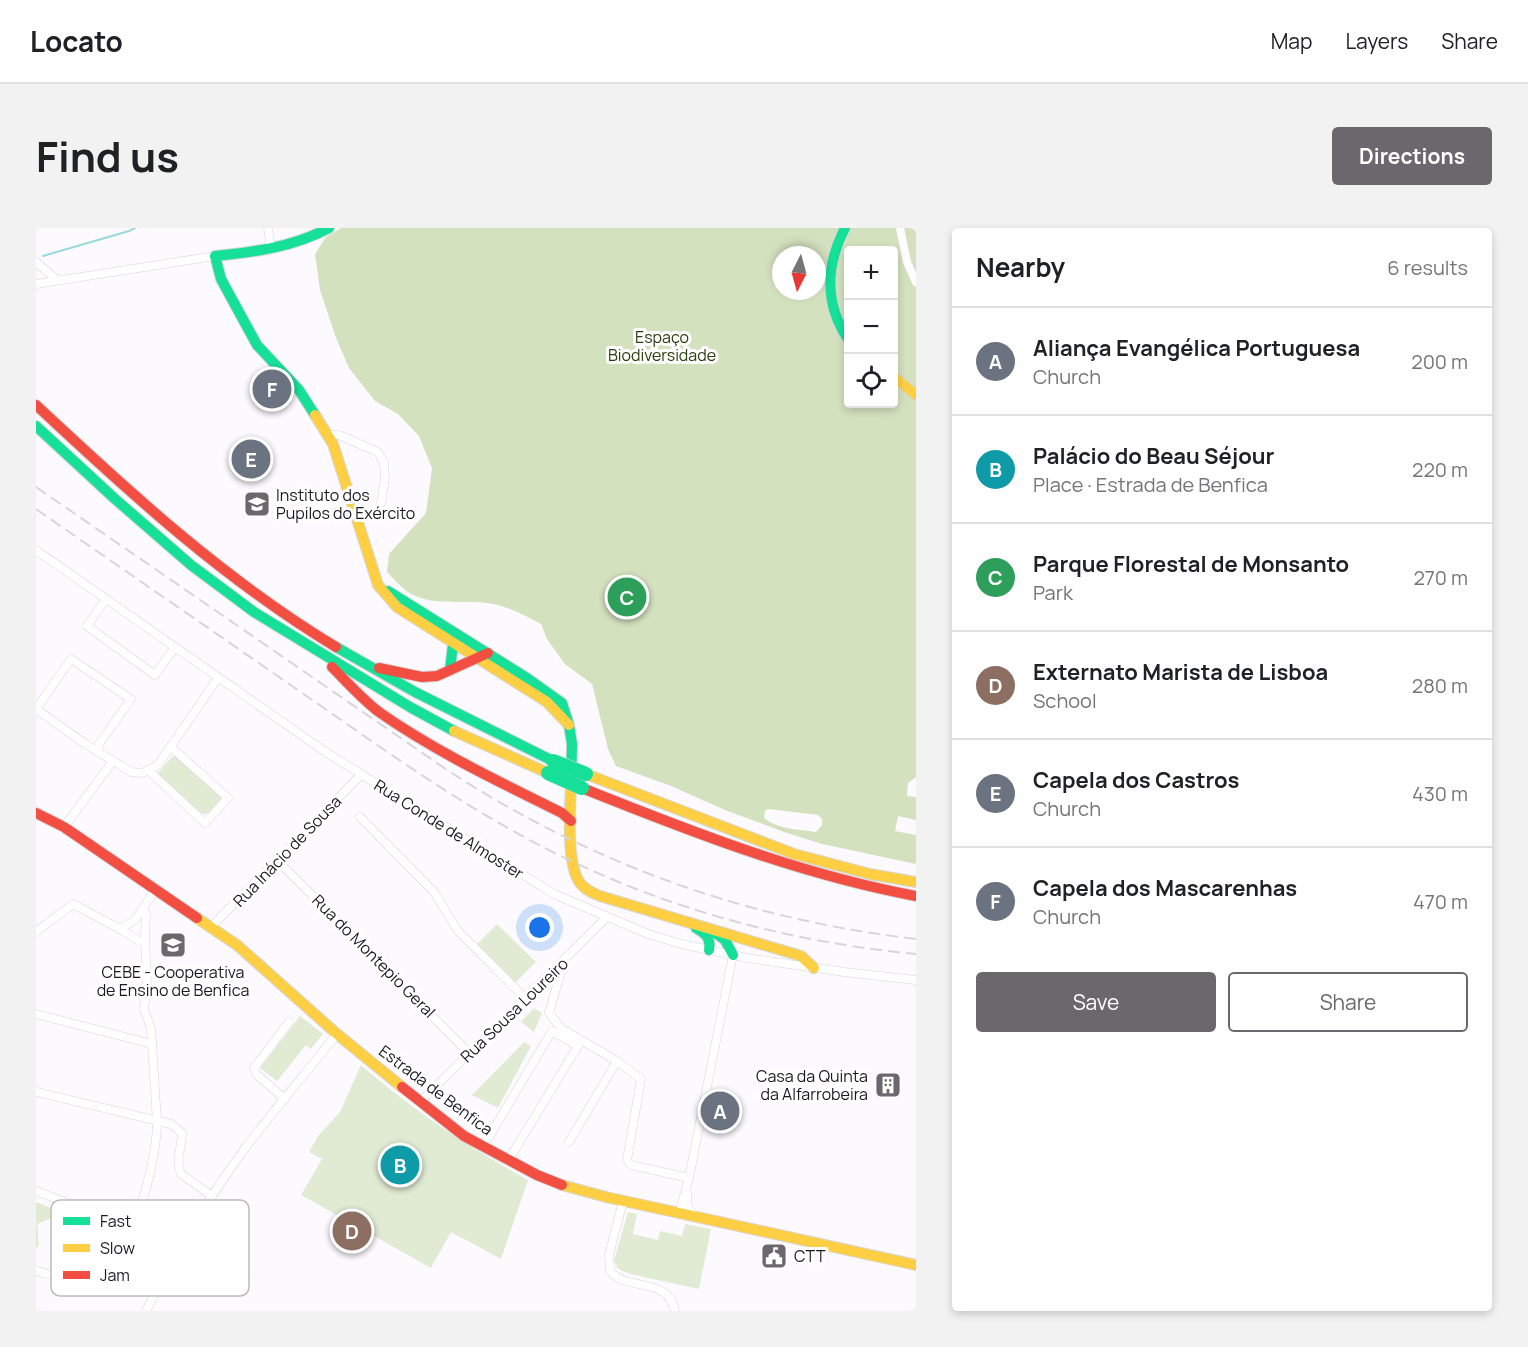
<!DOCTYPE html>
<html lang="en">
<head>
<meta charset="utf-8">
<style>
  body { margin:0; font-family:Manrope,sans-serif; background:#f2f2f2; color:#202124 }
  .controls { position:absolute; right:18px; top:18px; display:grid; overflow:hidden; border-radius:6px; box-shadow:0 3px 9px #0003 }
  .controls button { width:54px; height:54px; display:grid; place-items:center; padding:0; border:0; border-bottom:2px solid #e0e0e0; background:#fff; color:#202124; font:30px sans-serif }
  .compass { position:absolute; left:736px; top:18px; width:54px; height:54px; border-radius:50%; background:#fff; box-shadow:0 3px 9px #0003; rotate:186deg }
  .you { position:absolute; left:504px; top:700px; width:21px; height:21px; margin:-15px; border:4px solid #fff; border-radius:50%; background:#1a73e8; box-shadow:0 0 0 9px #1a73e833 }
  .badge { display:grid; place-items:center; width:39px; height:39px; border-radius:50%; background:#6a686c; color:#fff; font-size:20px; font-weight:700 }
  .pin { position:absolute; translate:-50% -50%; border:3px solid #fff; box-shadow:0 2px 6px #0006 }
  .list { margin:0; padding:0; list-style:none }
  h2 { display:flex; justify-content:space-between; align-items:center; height:78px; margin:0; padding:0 24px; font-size:26px }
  h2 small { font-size:20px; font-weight:400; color:#757577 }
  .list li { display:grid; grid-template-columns:39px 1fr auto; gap:18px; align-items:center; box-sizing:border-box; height:108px; padding:0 24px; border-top:2px solid #e0e0e0 }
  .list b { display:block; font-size:22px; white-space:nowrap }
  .list p { margin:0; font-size:20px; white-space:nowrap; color:#757577 }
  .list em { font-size:20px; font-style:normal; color:#757577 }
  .actions { display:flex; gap:12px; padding:18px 24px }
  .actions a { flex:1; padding:14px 0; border:2px solid #6a686c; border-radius:6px; text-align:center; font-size:21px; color:#6a686c }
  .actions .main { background:#6a686c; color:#fff }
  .icon { flex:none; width:33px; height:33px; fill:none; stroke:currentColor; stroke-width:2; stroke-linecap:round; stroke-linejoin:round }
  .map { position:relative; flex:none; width:880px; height:1083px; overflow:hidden; border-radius:6px }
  header { display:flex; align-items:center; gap:36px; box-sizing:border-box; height:84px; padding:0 30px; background:#fff; border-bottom:2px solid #e0e0e0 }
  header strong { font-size:28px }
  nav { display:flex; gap:33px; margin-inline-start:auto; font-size:21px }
  .intro { display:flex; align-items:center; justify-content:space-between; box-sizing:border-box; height:144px; padding:0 36px }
  h1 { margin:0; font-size:42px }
  .button { padding:15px 27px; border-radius:6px; background:#6a686c; color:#fff; font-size:21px; font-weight:700 }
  main { display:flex; gap:36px; padding:0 36px }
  aside { flex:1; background:#fff; border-radius:6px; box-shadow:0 3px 9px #0003 }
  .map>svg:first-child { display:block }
  .green { fill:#e1ebd4 }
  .forest { fill:#d4e1bf; fill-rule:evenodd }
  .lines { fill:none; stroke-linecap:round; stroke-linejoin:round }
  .stream { stroke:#97dadc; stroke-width:2 }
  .street-casing { stroke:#d6d5d9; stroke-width:9 }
  .fast-casing { stroke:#d6d5d9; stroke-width:12 }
  .slow-casing { stroke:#d6d5d9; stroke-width:12 }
  .jam-casing { stroke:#d6d5d9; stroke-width:12 }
  .street { stroke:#fffeff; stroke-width:8 }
  .fast { stroke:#16e098; stroke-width:10 }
  .slow { stroke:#ffcf43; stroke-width:10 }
  .jam { stroke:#f24e42; stroke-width:10 }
  .rail { stroke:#d7d6d7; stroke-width:2; stroke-dasharray:12 6; stroke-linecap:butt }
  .fast-bridge-casing { stroke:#d6d5d9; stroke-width:15; stroke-linecap:butt }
  .fast-bridge { stroke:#16e098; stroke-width:14 }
  .labels { text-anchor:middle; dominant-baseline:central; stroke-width:6; stroke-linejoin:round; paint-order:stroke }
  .park-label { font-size:16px; fill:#2c3c0d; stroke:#fff }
  .poi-label { font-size:16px; fill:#1b191e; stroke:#fff; text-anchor:start }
  .street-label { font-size:16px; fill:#1b191e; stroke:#fff }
  .key { fill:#fff; stroke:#bbbabc; stroke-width:1.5 }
  .key-label { font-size:16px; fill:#1b191e }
</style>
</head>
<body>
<header>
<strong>Locato</strong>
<nav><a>Map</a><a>Layers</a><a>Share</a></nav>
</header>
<div class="intro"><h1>Find us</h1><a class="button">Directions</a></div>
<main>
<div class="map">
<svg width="880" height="1083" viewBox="0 0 880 1083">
  <rect width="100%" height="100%" fill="#fcfafe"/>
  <g class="green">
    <path d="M139 526 185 566C185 580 177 587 163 586L121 546Z"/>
    <polygon points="461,696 500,734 479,755 440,717"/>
    <polygon points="498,780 506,785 498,804 485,794"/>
    <polygon points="264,788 287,806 275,821 270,817 241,853 224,840"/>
    <polygon points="488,814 495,818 462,880 436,867"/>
    <path d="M325 837C377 882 432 919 492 952L465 1031 415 1004 395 1040 265 967 286 931 273 924 282 908 304 884Z"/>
    <path d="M0 974 35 988 37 994 13 991 1 996C3 1003 1 1010 3 1017L0 1021Z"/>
    <polygon points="592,984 601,986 597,1006 622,1012 624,1003 646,1008 649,996 675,1001 663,1061 594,1046 582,1041 578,1033"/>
  </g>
  <path class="forest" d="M305 0H880V549L872 555 871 568 880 569V592L862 588 859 603 880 607V636L786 616 748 604 689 582 635 558 580 538 572 521 556 456 529 436 511 411 505 396C490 388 475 380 458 376 429 370 392 381 368 361 362 356 357 350 351 344L353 326 390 285 396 240 383 208 362 186 339 173 313 140 300 110 284 62 279 26 290 9ZM812 22H858V176H812ZM745 27H781V63H745ZM732 581 782 587 786 591V597L780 604C763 601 743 602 728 590L729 583Z"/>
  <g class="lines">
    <polyline class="stream" points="7,28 93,3 99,0"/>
    <defs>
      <g id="street">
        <polyline points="232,0 235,21"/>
        <polyline points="864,0 871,34 880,54"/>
        <polyline points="0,34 20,51"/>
        <polyline points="0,56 179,28"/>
        <polyline points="292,207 303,207 342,224 348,235 349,250 345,275"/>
        <polyline points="0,322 288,523 518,666 612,706 645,716 711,730 808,744 880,752"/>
        <polyline points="70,371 51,398 119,447 139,419"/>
        <polyline points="62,523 63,516 95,471 35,431 0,481 51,517 95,544 106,545 122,537 182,450"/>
        <polyline points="113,543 169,595 192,570 135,519"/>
        <polyline points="324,589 398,664 422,703 489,770"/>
        <polyline points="28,599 77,533"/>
        <polyline points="241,632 433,825"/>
        <polyline points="175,699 326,546"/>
        <polyline points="84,701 103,713"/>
        <polyline points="0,704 37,676 84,701 99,692 120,661"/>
        <polyline points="528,733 513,785 526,801 581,833 605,851 591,932 595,937 653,950"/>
        <polyline points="0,786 116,816"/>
        <path d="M0 864 135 896 146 905C146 919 139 932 145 946L176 968"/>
        <polyline points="249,871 220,846 218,840 253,794"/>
        <polyline points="384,874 571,689"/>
        <polyline points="533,914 581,833"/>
        <polyline points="447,919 516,803 542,818 472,933"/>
        <polyline points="0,963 57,985 92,1005"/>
        <polyline points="651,965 652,980 660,989"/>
        <path d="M587 973 573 1027 574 1043C591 1064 633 1048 639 1083"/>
        <polyline points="643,986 653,950 697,727"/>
        <path d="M0 1043C10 1045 26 1051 36 1048 53 1045 72 1032 83 1020 105 997 121 924 121 893L115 801 108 781 111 758 109 708 110 686 107 681"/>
        <path d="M110 1083C138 1027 170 974 207 923 237 883 270 845 301 806"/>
      </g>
      <g id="fast">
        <path d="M809 0C790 36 788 76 812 111"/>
        <path d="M279 187 263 162 221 117 185 51 179 28C219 24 257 19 293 0"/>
        <polyline points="0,198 78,270 155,337 218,384 374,479 418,503"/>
        <polyline points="352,363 491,450 526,475 533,497 536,516 535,557"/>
        <polyline points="300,419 379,464 517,533"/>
        <polyline points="414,442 417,416"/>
        <path d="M660 700C670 706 675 710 673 722"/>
        <polyline points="678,704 689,712 697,727"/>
      </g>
      <g id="slow">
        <polyline points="858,149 880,167"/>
        <polyline points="279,187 297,216 342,357 361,379 511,474 533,497"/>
        <polyline points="418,503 512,545"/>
        <polyline points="550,546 758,626 834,646 880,654"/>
        <path d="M535 557C534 580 530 636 544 655 549 662 557 665 564 668L765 728 778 740"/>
        <polyline points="161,690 201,717 301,806 366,859"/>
        <polyline points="526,957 570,969 880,1037"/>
      </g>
      <g id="jam">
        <path d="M0 177C94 265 189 352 300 419"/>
        <path d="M296 439C311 454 326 471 343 484 400 524 464 554 526 585L535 593"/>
        <polyline points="343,440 386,449 401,448 452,425"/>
        <path d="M546 560C656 604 763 646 880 668"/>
        <polyline points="0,585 28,599 161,690"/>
        <polyline points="366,859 428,908 501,947 526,957"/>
      </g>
    </defs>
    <use href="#street" class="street-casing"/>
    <use href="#fast" class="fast-casing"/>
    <use href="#slow" class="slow-casing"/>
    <use href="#jam" class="jam-casing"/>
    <use href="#street" class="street"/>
    <use href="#fast" class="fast"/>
    <use href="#slow" class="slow"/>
    <use href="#jam" class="jam"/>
    <g class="rail">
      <path d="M0 259 414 544C559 637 709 691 880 711"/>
      <path d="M0 281C85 340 171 399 256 458 329 508 401 561 479 604 602 673 740 713 880 726"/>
    </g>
    <defs>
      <g id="fast-bridge">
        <polyline points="517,533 550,546"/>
        <polyline points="512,545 546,560"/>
      </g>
    </defs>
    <use href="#fast-bridge" class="fast-bridge-casing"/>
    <use href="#fast-bridge" class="fast-bridge"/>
  </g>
  <defs>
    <symbol id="school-square" viewBox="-11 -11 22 22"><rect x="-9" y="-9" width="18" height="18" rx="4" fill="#6a686c" stroke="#fff"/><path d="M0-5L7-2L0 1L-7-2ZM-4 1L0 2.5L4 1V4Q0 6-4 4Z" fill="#fff"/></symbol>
    <symbol id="building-square" viewBox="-11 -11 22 22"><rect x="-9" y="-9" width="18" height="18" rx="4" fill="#6a686c" stroke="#fff"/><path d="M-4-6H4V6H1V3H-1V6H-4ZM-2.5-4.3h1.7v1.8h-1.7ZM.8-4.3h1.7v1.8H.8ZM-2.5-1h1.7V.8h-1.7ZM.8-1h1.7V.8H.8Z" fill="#fff"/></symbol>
    <symbol id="civic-square" viewBox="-11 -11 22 22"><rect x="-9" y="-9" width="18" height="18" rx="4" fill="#6a686c" stroke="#fff"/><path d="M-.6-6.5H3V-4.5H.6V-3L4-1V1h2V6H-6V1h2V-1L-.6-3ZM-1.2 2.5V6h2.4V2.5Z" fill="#fff"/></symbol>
  </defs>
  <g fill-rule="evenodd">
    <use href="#school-square" x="206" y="261" width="30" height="30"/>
    <use href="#school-square" x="122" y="702" width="30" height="30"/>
    <use href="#building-square" x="837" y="842" width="30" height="30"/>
    <use href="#civic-square" x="723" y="1013" width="30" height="30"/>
  </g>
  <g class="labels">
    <g class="park-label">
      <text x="626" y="109">Espaço<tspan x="626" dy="18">Biodiversidade</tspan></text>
    </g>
    <g class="poi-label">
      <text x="240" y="267">Instituto dos<tspan x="240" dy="18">Pupilos do Exército</tspan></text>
      <text x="137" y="744" text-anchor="middle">CEBE - Cooperativa<tspan x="137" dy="18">de Ensino de Benfica</tspan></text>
      <text x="832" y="848" text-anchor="end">Casa da Quinta<tspan x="832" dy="18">da Alfarrobeira</tspan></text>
      <text x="758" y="1028">CTT</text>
    </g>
    <g class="street-label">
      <text transform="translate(413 601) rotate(32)">Rua Conde de Almoster</text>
      <text transform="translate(251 623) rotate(-46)">Rua Inácio de Sousa</text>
      <text transform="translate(338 728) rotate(45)">Rua do Montepio Geral</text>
      <text transform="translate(478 782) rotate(-44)">Rua Sousa Loureiro</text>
      <text transform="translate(400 862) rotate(37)">Estrada de Benfica</text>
    </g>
  </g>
  <rect x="15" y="972" width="198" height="96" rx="9" class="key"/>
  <rect x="27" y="989" width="27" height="8" fill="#16e098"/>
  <rect x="27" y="1016" width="27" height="8" fill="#ffcf43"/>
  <rect x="27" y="1043" width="27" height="8" fill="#f24e42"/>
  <g class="key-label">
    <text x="64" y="999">Fast</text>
    <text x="64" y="1026">Slow</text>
    <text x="64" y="1053">Jam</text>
  </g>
</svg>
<div class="controls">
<button>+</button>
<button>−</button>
<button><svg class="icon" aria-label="locate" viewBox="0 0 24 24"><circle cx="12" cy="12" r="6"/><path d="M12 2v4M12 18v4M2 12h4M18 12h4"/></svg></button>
</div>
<svg class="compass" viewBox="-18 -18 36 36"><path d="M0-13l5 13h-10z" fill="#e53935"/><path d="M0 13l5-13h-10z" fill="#757577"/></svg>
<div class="you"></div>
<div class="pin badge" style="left:684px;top:883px;background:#6b7280">A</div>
<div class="pin badge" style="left:364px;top:937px;background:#0f9aa8">B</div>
<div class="pin badge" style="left:591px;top:369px;background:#2e9e5b">C</div>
<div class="pin badge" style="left:316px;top:1003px;background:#8d6e63">D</div>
<div class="pin badge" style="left:215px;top:231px;background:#6b7280">E</div>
<div class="pin badge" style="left:236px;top:161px;background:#6b7280">F</div>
</div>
<aside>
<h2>Nearby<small>6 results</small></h2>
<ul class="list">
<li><span class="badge" style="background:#6b7280">A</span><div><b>Aliança Evangélica Portuguesa</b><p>Church</p></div><em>200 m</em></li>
<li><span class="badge" style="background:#0f9aa8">B</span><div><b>Palácio do Beau Séjour</b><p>Place · Estrada de Benfica</p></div><em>220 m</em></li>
<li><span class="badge" style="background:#2e9e5b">C</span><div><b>Parque Florestal de Monsanto</b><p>Park</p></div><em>270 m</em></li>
<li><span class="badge" style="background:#8d6e63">D</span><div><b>Externato Marista de Lisboa</b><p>School</p></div><em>280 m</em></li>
<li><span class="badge" style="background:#6b7280">E</span><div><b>Capela dos Castros</b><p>Church</p></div><em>430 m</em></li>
<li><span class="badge" style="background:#6b7280">F</span><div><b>Capela dos Mascarenhas</b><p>Church</p></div><em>470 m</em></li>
</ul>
<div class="actions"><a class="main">Save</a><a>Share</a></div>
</aside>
</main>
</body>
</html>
